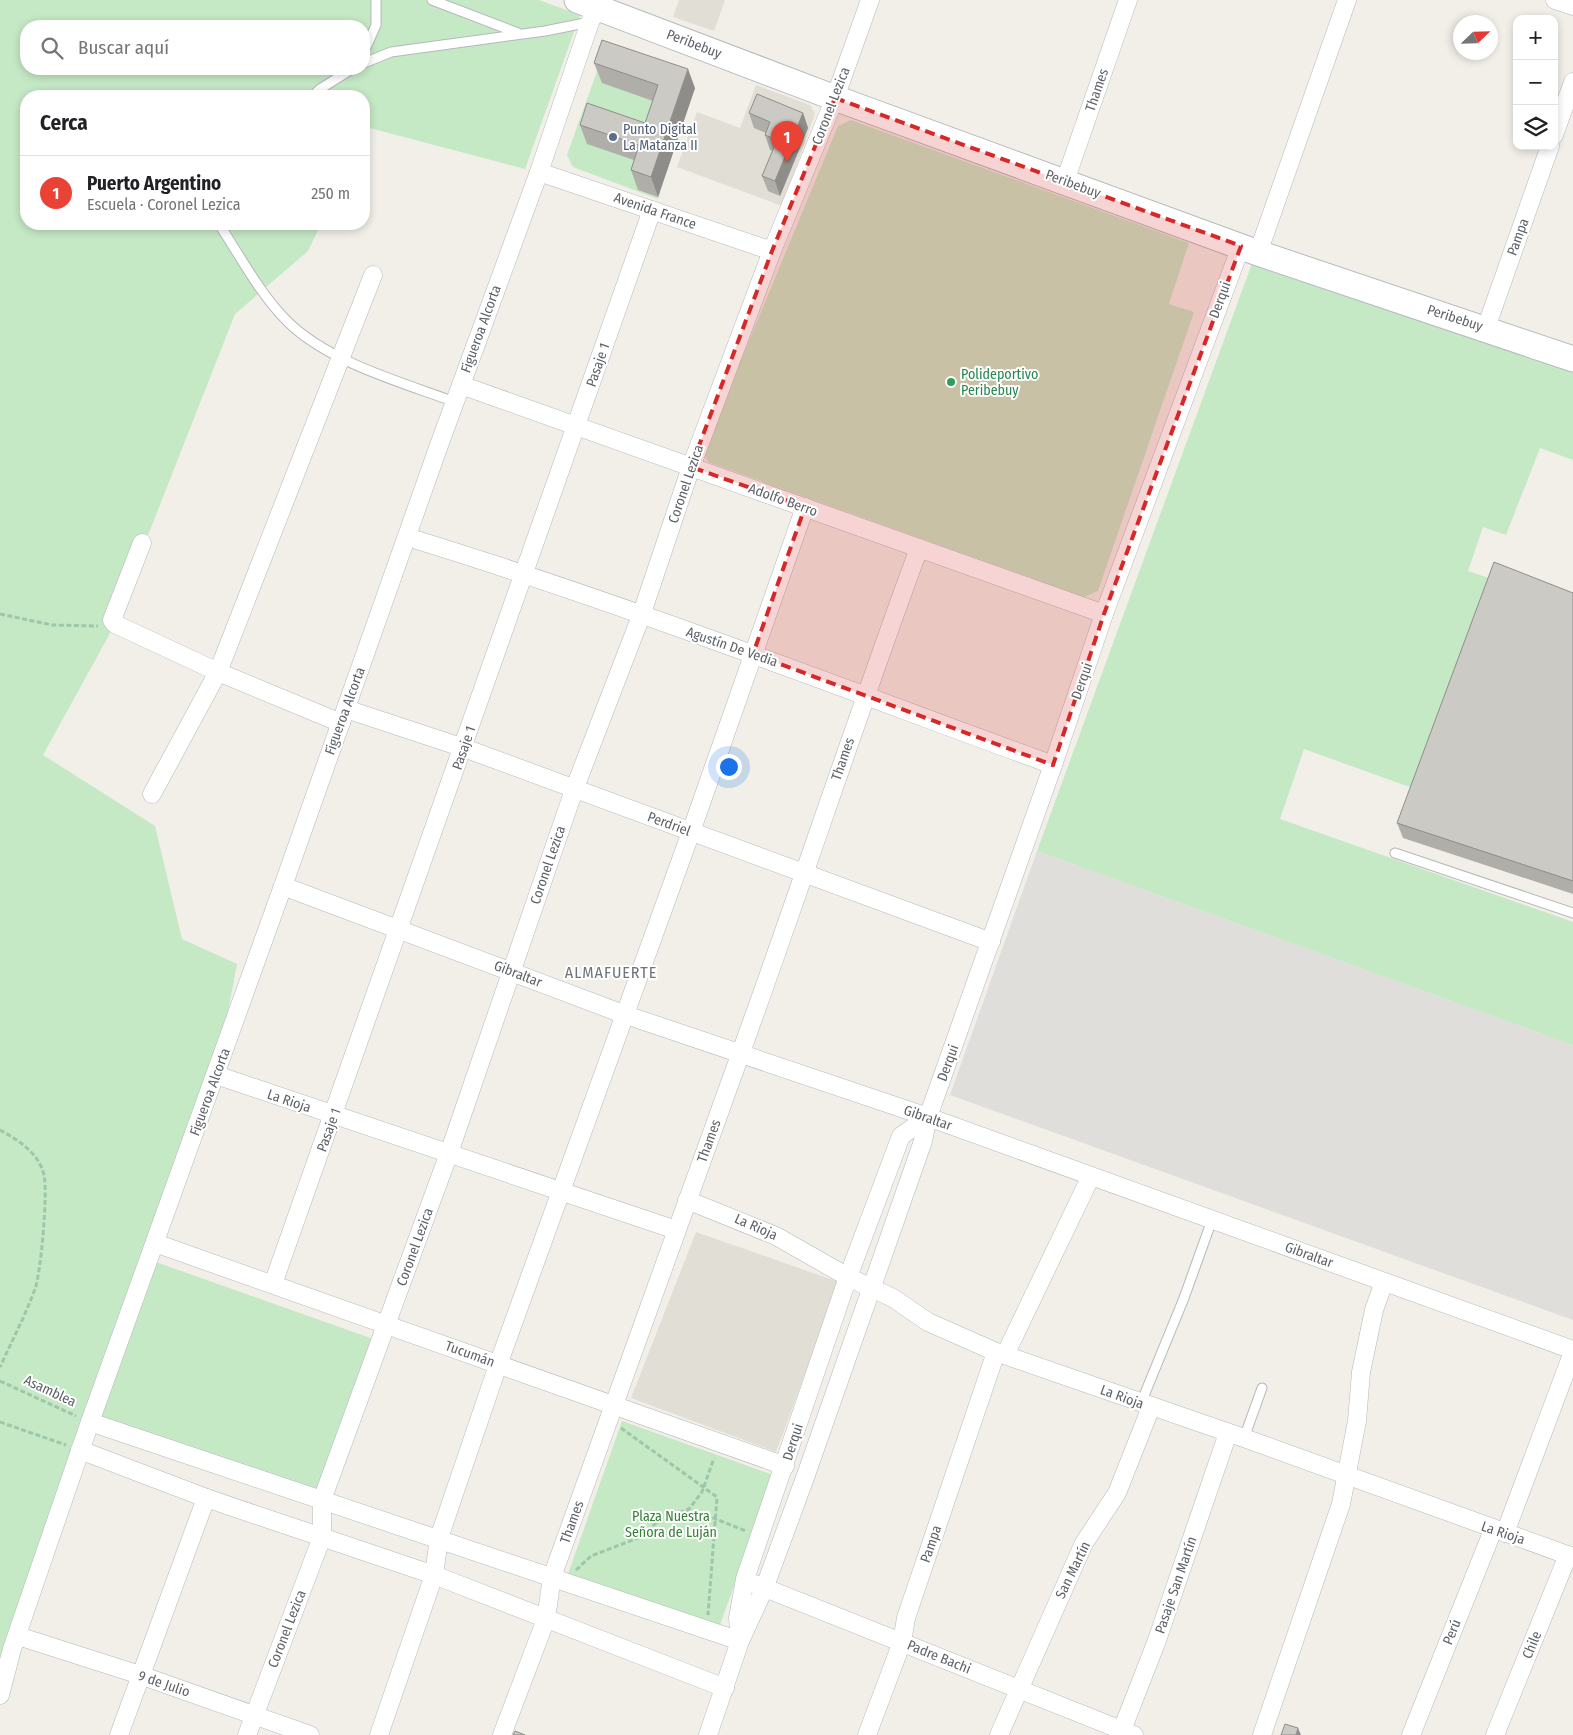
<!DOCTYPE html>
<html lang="es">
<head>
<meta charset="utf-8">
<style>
  body { margin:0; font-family:"Fira Sans Condensed",sans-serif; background:#f6f6f6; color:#202124 }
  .controls { position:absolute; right:15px; top:15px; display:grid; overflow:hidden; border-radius:10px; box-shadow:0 2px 8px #0003 }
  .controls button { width:45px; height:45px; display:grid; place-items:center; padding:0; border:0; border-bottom:1px solid #e0e0e0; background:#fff; color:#202124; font:25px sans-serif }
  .compass { position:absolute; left:1453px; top:15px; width:45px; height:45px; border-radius:50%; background:#fff; box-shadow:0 2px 8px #0003; rotate:67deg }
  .you { position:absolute; left:728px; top:766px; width:18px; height:18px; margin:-12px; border:4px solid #fff; border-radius:50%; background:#1a73e8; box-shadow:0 0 0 8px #1a73e833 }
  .badge { display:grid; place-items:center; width:32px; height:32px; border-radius:50%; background:#ea4335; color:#fff; font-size:16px; font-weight:700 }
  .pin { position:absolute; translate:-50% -41px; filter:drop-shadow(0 1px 2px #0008) }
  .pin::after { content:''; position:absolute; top:26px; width:18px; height:15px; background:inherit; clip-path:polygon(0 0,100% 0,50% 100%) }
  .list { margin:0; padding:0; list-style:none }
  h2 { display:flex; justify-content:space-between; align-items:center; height:65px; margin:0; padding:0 20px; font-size:21px }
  h2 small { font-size:16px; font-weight:400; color:#757577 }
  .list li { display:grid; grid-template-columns:32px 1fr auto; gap:15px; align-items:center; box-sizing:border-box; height:75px; padding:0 20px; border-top:1px solid #e0e0e0 }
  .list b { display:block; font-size:19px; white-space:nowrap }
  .list p { margin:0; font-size:16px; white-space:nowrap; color:#757577 }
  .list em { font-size:16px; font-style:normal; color:#757577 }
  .icon { flex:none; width:28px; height:28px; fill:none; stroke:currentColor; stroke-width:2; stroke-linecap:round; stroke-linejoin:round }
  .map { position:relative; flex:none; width:1573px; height:1735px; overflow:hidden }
  .search { position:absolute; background:#fff; box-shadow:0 2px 8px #0003; left:20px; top:20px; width:350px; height:55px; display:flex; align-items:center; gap:12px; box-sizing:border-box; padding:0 18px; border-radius:20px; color:#757577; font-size:19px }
  .panel { position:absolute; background:#fff; box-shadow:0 2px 8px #0003; left:20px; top:90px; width:350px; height:140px; border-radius:20px }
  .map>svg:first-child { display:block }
  .industrial { fill:#e0deda }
  .education { fill:#e1ded6 }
  .green { fill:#c5e8c5; fill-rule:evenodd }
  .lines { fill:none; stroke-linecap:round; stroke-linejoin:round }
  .lane-casing { stroke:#b5b8bc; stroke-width:11 }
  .street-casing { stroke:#b5b8bc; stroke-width:19 }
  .secondary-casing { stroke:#b6babf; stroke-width:27 }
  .path { stroke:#9cc7a9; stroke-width:3; stroke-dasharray:5 2.5; stroke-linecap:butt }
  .lane { stroke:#fff; stroke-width:9 }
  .street { stroke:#fff; stroke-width:18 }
  .secondary { stroke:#fff; stroke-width:25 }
  .wall { fill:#afaea9 }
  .shaded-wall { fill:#8f8d8a }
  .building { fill:#cccac5; stroke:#8f8d8a }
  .marked { fill:#d62828; fill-opacity:0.2; stroke:#d62828; stroke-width:4; stroke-dasharray:10 6; stroke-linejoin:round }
  .service-dot { fill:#5c6f8a; stroke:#fff; stroke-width:2 }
  .leisure-dot { fill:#2e9e5b; stroke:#fff; stroke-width:2 }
  .labels { text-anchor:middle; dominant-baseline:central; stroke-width:4; stroke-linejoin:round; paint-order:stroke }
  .street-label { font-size:14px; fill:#5f6368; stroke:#fff }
  .service-label { font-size:14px; fill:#4e5e75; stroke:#fff; text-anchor:start }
  .leisure-label { font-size:14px; fill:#27864d; stroke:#fff; text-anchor:start }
  .park-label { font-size:14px; fill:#348238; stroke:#fff }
  .quarter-label { font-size:16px; letter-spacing:1px; fill:#70757a; stroke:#fff }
</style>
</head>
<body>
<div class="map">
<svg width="1573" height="1735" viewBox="0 0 1573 1735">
  <rect width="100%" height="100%" fill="#f1efe8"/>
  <polygon class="industrial" points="1037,851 1573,1045 1573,1320 950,1095"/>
  <g class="education">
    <polygon points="679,0 725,0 714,31 673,17"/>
    <polygon points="756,85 810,105 815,114 782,206 677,167 697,112 740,128"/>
    <polygon points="696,1232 839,1282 776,1452 631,1398"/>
  </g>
  <g class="green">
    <path d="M0 0H539L580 15 525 169 366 127 364 132V96H26V224H321L308 251 235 314 108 637 43 755 155 826 182 939 237 964 216 1075 0 1695ZM26 26H364V69H26Z"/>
    <polygon points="604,52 694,87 658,199 573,167 567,155"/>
    <polygon points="851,120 1189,243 1169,304 1194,312 1098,591 1084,597 708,462 703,452 838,126"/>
    <polygon points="1254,258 1573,367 1573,460 1540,448 1506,535 1483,527 1468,571 1495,580 1418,790 1304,749 1280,819 1573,922 1573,1045 1037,851"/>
    <polygon points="153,1261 376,1340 321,1497 99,1418"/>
    <polygon points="622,1421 773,1475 719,1628 568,1574"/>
  </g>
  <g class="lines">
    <defs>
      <g id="lane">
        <polyline points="432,0 518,33"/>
        <polyline points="364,52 376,25 376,0"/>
        <polyline points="364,63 391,52 545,31 590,22"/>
        <polyline points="313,96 320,89 352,69"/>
        <path d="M219 224C240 256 260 294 287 321 328 362 401 382 455 402"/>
        <polyline points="1395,853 1573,913"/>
        <polyline points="1141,1403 1184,1298 1212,1220"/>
        <polyline points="1244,1438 1262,1388"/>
      </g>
      <g id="street">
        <polyline points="1555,0 1573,6"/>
        <polyline points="1554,135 1573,82"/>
        <polyline points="539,172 772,251"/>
        <polyline points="1065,181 1128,0"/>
        <polyline points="1258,253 1347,0"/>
        <polyline points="1486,328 1550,146"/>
        <polyline points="461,385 1104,614"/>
        <path d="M407 537C626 604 839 687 1053 765"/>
        <polyline points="142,543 112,620 115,624 218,672 152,794"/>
        <polyline points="346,709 464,748 991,942"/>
        <polyline points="341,723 218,672 373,275"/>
        <polyline points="283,886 623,1014 928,1117 1573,1350"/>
        <polyline points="216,1075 676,1230"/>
        <polyline points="687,1200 776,1236 848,1277 893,1298 928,1322 996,1352 1244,1438 1573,1557"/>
        <polyline points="155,1243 785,1466"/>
        <polyline points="273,1284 652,210"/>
        <polyline points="1005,1355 1091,1176"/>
        <polyline points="90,1422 740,1641"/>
        <polyline points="80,1450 206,1498 434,1575 725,1688"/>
        <polyline points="1505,1533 1573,1352"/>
        <polyline points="755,1584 1134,1735"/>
        <polyline points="18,1636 140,1675 310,1735"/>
        <polyline points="740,1641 738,1618 745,1579 848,1277 901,1136 928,1117"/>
        <polyline points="0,1695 12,1649 90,1422 283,886 438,448 539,172 590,22 601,0"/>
        <polyline points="119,1735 206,1498"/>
        <polyline points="247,1735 322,1537 322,1500 449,1153 574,790 641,616 691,467 772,251 835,98 870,0"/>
        <polyline points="379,1735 434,1575 439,1538 498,1365 691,832 805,507"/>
        <path d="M502 1735 546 1619 552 1577C614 1403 678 1229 740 1055 801 887 857 716 919 548"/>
        <polyline points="708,1735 740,1641 764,1589 806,1475 923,1141 928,1117 1053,765 1104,614 1241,246"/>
        <polyline points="867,1735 902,1642 906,1618 996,1352"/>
        <polyline points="999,1735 1084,1543 1117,1493 1151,1407"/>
        <polyline points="1120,1735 1156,1643 1228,1433"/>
        <polyline points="1262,1735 1341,1504 1357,1421 1361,1372 1374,1310 1384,1282"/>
        <polyline points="1411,1735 1493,1530"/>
        <polyline points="1495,1735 1568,1555"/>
      </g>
      <polyline id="secondary" points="577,0 835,98 1258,253 1573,359"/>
    </defs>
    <use href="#lane" class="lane-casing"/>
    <use href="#street" class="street-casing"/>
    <use href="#secondary" class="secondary-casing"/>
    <g class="path">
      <polyline points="0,614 52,625 98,626"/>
      <path d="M0 1130C18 1140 39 1153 44 1175 48 1192 41 1273 35 1289 25 1316 12 1341 0 1367"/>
      <polyline points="0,1381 76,1416"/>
      <polyline points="0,1422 66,1445"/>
      <polyline points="621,1428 717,1497 708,1615"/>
      <polyline points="683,1512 708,1516 746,1531"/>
      <polyline points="576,1570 591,1556 638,1538 661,1519 689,1509 702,1492 714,1458"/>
    </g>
    <use href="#lane" class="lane"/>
    <use href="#street" class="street"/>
    <use href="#secondary" class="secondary"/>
  </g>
  <g class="wall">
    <polygon points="594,63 695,88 658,197 638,190 631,170 634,160 587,144 580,125 645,123 653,101 602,83"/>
    <polygon points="749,113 803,113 808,128 780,196 768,191 762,176 773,151 770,150 765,135 766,133 754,128"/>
    <polygon points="1573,593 1573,894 1403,838 1397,823"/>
  </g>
  <g class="shaded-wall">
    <polygon points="688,69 695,88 658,197 651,177"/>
    <polygon points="803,113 808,128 780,196 775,181"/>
    <polygon points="1298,1728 1301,1735 1296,1735"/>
  </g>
  <g class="building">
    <polygon points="602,40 688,69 651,177 631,170 639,145 580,125 587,103 645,123 658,85 594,63"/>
    <polygon points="757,94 803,113 775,181 762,176 777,140 765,135 770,122 749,113"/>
    <polygon points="1494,562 1573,593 1573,881 1397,823"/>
    <polygon points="1285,1724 1298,1728 1296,1735 1281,1735"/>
    <polygon points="515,1731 525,1735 513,1735"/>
  </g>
  <path class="marked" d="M835 98 1241 246 1104 614 1053 765 753 654 805 507 691 467 772 251Z"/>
  <circle class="service-dot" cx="613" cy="137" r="5"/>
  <circle class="leisure-dot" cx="951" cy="382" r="5"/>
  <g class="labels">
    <g class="street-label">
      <text transform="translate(694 44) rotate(21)">Peribebuy</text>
      <text transform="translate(1097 90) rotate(-71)">Thames</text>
      <text transform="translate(831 106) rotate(-69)">Coronel Lezica</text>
      <text transform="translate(1073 184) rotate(20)">Peribebuy</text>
      <text transform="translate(655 211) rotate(19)">Avenida France</text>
      <text transform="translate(1518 237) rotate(-70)">Pampa</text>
      <text transform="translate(1220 300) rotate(-70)">Derqui</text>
      <text transform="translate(1455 318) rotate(18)">Peribebuy</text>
      <text transform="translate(481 329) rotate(-70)">Figueroa Alcorta</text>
      <text transform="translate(598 365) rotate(-71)">Pasaje 1</text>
      <text transform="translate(686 484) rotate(-71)">Coronel Lezica</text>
      <text transform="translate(783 500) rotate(20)">Adolfo Berro</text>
      <text transform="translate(732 647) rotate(19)">Agustín De Vedia</text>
      <text transform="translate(1082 681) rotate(-71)">Derqui</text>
      <text transform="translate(345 711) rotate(-70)">Figueroa Alcorta</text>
      <text transform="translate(464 748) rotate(-71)">Pasaje 1</text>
      <text transform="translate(843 759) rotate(-71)">Thames</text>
      <text transform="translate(669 824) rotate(20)">Perdriel</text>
      <text transform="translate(548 865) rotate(-71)">Coronel Lezica</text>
      <text transform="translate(518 974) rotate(21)">Gibraltar</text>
      <text transform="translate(948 1063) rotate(-70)">Derqui</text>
      <text transform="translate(210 1092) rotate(-70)">Figueroa Alcorta</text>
      <text transform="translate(289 1101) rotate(19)">La Rioja</text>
      <text transform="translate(928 1118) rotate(19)">Gibraltar</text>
      <text transform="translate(329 1130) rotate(-70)">Pasaje 1</text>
      <text transform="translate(709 1141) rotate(-70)">Thames</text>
      <text transform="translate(756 1227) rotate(24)">La Rioja</text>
      <text transform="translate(415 1247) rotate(-70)">Coronel Lezica</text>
      <text transform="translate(1309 1255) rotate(20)">Gibraltar</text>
      <text transform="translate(470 1354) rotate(20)">Tucumán</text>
      <text transform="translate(50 1391) rotate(25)">Asamblea</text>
      <text transform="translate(1122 1397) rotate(20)">La Rioja</text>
      <text transform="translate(793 1442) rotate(-72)">Derqui</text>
      <text transform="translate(572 1522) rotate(-70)">Thames</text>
      <text transform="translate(1503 1533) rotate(19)">La Rioja</text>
      <text transform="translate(931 1544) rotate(-71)">Pampa</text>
      <text transform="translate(1073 1570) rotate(-64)">San Martín</text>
      <text transform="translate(1176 1585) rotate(-71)">Pasaje San Martín</text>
      <text transform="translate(287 1629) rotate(-69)">Coronel Lezica</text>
      <text transform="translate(1452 1632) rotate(-68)">Perú</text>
      <text transform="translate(1532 1645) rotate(-68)">Chile</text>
      <text transform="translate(939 1657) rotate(22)">Padre Bachi</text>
      <text transform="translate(164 1684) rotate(19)">9 de Julio</text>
    </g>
    <g class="service-label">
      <text x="623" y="129">Punto Digital<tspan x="623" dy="16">La Matanza II</tspan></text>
    </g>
    <g class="leisure-label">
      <text x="961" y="374">Polideportivo<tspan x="961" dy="16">Peribebuy</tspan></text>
    </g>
    <g class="park-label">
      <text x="671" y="1516">Plaza Nuestra<tspan x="671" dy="16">Señora de Luján</tspan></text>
    </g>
    <g class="quarter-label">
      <text x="611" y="972">ALMAFUERTE</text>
    </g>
  </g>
</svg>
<div class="controls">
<button>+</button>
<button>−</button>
<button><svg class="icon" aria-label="layers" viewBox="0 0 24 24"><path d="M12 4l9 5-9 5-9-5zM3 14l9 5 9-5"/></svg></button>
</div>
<svg class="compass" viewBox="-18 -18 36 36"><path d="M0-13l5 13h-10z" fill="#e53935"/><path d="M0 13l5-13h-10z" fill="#757577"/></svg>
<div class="you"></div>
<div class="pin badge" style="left:787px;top:162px">1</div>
<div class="search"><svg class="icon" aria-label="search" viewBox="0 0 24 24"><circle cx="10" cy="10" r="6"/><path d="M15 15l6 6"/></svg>Buscar aquí</div>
<section class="panel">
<h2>Cerca<small></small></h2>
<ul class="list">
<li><span class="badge">1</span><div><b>Puerto Argentino</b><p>Escuela · Coronel Lezica</p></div><em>250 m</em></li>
</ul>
</section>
</div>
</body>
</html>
